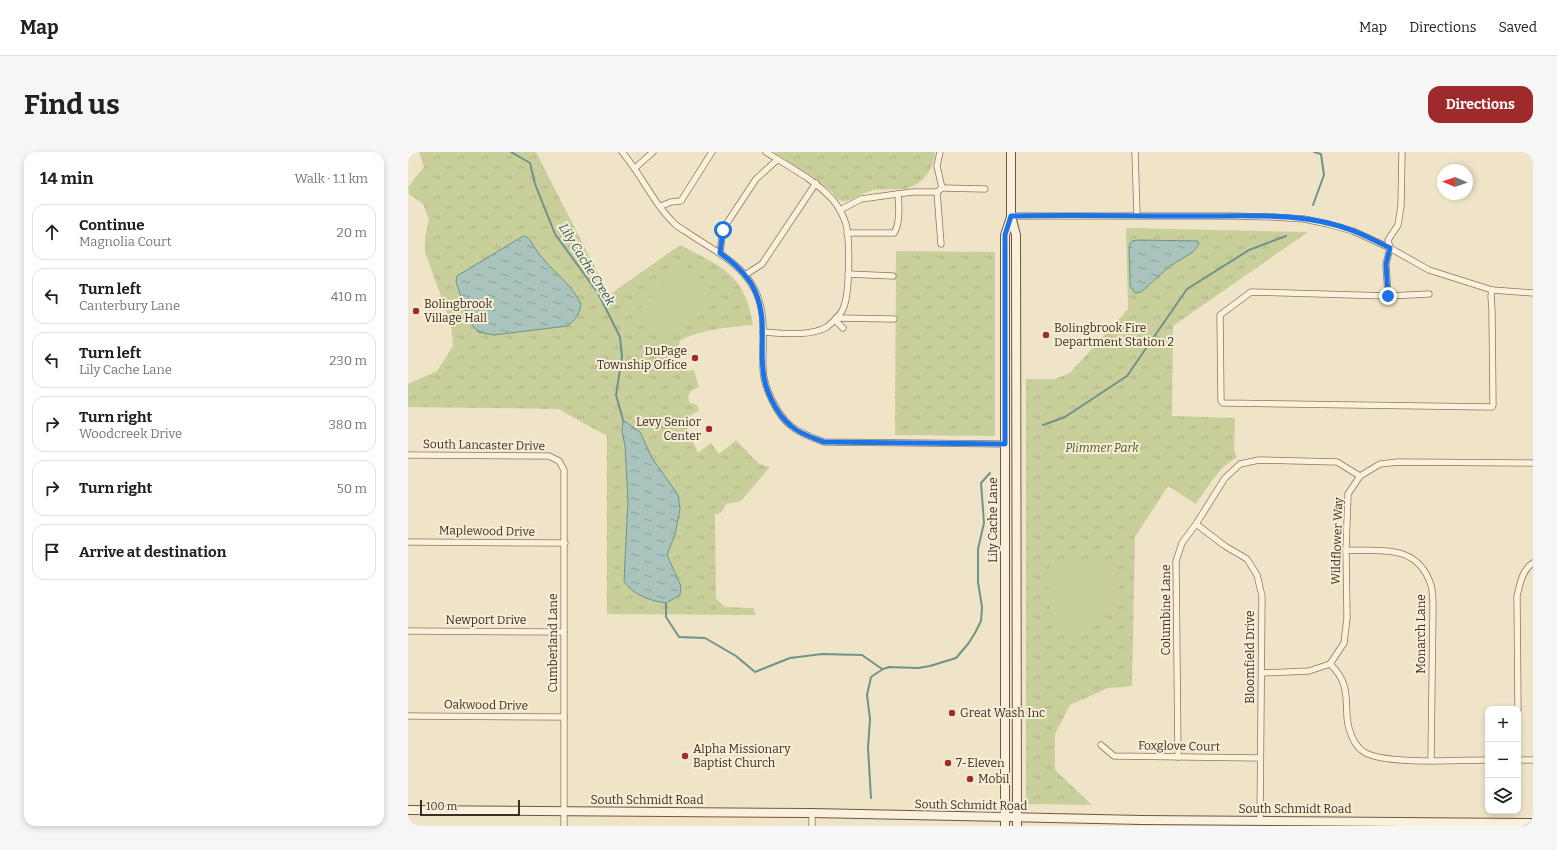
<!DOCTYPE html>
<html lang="en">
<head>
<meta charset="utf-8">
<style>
  body { margin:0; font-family:Bitter,serif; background:#f6f6f6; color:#202124 }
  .controls { position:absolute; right:12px; bottom:12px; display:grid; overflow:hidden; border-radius:8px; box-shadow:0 2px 6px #0003 }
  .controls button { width:36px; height:36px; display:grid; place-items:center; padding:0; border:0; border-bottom:1px solid #e0e0e0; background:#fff; color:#202124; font:20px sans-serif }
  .compass { position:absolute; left:1029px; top:12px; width:36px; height:36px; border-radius:50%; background:#fff; box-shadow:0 2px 6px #0003; rotate:272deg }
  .scale { position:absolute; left:12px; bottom:10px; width:100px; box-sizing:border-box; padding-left:4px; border:2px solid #3d2e20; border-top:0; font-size:11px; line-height:14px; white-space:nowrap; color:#3d2e20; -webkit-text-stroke:3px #f7eed8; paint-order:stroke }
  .stop { position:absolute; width:12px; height:12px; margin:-9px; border:3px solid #1a73e8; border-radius:50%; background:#fff }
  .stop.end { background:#1a73e8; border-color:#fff; box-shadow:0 1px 4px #0008 }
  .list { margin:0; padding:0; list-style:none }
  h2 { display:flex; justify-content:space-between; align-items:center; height:52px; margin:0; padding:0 16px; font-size:17px }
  h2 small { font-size:13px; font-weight:400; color:#757577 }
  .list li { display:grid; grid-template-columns:26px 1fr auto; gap:12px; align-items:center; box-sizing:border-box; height:56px; margin:0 8px 8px; padding:0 8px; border:1px solid #e0e0e0; border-radius:12px }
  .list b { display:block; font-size:15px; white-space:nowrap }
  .list p { margin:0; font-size:13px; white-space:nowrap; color:#757577 }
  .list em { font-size:13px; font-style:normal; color:#757577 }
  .icon { flex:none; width:22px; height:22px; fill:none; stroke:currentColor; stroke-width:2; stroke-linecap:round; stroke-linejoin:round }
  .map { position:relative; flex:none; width:1125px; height:674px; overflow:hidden; border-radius:12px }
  header { display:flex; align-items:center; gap:24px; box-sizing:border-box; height:56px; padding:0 20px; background:#fff; border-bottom:1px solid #e0e0e0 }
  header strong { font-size:19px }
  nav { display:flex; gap:22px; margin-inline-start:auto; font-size:14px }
  .intro { display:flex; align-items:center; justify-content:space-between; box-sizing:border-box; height:96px; padding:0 24px }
  h1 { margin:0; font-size:28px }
  .button { padding:10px 18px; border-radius:12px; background:#9e2a2b; color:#fff; font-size:14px; font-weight:700 }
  main { display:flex; gap:24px; padding:0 24px }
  aside { flex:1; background:#fff; border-radius:12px; box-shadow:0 2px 6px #0003 }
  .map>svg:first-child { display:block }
  .grass { fill:url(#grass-tufts) }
  .pitch { fill:#c9cf9b }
  .water { fill:url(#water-ripples); stroke:#6f938a }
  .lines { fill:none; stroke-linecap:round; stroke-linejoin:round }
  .stream { stroke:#6f938a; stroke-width:2 }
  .street-casing { stroke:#8d765c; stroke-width:7 }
  .secondary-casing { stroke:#6f573f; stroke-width:10 }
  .street { stroke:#faf1dc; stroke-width:5.5 }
  .secondary { stroke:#faf1dc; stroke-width:8 }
  .route { stroke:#1a73e8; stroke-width:5 }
  .poi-dot { fill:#9e2a2b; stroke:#f7eed8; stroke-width:1.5 }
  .labels { text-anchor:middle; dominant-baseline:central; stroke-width:4; stroke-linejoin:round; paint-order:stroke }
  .poi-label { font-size:12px; fill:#3d2e20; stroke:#f7eed8; text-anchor:start }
  .street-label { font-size:12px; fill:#3d2e20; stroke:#f7eed8 }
  .park-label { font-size:12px; font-style:italic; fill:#4d5a26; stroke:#f7eed8 }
  .water-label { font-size:13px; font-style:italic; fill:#2f5d5a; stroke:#f7eed8 }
</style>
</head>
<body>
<header>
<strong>Map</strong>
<nav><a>Map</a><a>Directions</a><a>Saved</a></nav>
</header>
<div class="intro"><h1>Find us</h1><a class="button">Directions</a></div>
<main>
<aside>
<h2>14 min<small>Walk · 1.1 km</small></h2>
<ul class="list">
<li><svg class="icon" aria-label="ahead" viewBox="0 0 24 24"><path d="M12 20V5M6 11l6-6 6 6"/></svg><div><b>Continue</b><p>Magnolia Court</p></div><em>20 m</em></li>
<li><svg class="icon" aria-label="left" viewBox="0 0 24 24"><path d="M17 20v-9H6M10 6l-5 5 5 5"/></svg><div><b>Turn left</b><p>Canterbury Lane</p></div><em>410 m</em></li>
<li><svg class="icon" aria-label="left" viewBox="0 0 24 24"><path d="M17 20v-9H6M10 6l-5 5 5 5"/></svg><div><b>Turn left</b><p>Lily Cache Lane</p></div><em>230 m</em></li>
<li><svg class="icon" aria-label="right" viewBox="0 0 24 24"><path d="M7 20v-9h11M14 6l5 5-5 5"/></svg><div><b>Turn right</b><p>Woodcreek Drive</p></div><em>380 m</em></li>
<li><svg class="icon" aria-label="right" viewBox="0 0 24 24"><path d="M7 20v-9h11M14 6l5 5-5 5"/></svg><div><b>Turn right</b></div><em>50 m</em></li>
<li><svg class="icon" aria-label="arrive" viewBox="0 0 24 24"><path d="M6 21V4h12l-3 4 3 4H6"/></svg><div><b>Arrive at destination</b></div></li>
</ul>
</aside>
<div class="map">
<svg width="1125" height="674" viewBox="0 0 1125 674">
  <defs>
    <pattern id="grass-tufts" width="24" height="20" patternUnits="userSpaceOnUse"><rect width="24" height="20" fill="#c9cf9b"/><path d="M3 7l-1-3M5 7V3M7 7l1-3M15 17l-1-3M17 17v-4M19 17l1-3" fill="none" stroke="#aeb285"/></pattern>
    <pattern id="water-ripples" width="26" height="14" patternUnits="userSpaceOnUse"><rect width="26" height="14" fill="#a9c4bc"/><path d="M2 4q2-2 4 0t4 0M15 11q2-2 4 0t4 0" fill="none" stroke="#8ba098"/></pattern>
  </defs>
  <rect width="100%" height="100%" fill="#f0e4c8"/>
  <g class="grass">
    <path d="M11 0H128L201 143 272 93C314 115 337 122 345 173 319 175 297 177 272 188L268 207 277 219 286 218 291 235 283 239 280 245 282 251 289 253 291 258 276 268 290 301 303 291 311 302 328 288 351 312 362 315 333 349 318 352 313 361 307 362 308 447 317 455 345 456 348 463 199 462V284L150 257 0 255V232L29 219 45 194 43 172 17 100V85L21 68 15 52 1 42 0 35 16 15Z"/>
    <path d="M366 0H527C526 19 512 36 493 37 482 38 472 36 462 39 455 41 440 51 433 49 429 48 426 43 424 40Z"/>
    <path d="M718 76 900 80 765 174 764 264 827 266 826 298 829 305C810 316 800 335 788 352L760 334 727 385 724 534 700 536 662 553 647 582V618L684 653 618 652V227H647L662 221 720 157Z"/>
    <polygon points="488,99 587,100 587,284 487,283"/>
  </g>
  <g class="pitch">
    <polygon points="278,113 304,140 255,186 230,158"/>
    <polygon points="722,288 722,304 688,305 687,289"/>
    <path d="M707 412C708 416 710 422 711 426 712 450 696 474 671 477 662 479 653 476 644 473L639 418 643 413Z"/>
  </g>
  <g class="water">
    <path d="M115 84C121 84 124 91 127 96 140 117 163 130 173 152 172 162 167 169 159 174L86 183 70 180 61 169 48 130 49 124Z"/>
    <polygon points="730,88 790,89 791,92 785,100 762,114 733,140 727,141 722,134 722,129 721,94 724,89"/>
    <path d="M215 268 232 280 244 306 270 343 272 357 267 382 259 403 273 434 272 443 258 451C243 449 224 443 216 429L220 348 217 294 214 279Z"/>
  </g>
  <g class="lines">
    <g class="stream">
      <polyline points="103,0 122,11 127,32 147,82 190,141 212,185 214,205 208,243 215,268"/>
      <polyline points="905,53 916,23 913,2 906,0"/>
      <polyline points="635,273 657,265 719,224 779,137 841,98 878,84"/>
      <polyline points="258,451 258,465 271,485 297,486 328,504 347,520 382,506 414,502 454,503 474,517"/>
      <polyline points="463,646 460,596 462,567 459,543 463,525 475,517 481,515 510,516 522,514 548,506 560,492 567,481 573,469 574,455 570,430 570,397 576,371 573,331 582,321"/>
    </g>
    <defs>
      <g id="street">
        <path d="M214 0C234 23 246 53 268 73 273 77 279 80 283 83 307 99 333 111 347 138 359 162 354 190 355 216 355 234 369 263 383 274 393 282 405 286 416 290L597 292"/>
        <polyline points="727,0 729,63"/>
        <polyline points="227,16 245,0"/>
        <polyline points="534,36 577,37"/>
        <polyline points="529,40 533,92"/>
        <polyline points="253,54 263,50 273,49 304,0"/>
        <polyline points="432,58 453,47 504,40 529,40 534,36 529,14 532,0"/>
        <polyline points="603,64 823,64 865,65 896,67 920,72 945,79 982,96 1021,118 1084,138 1125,141"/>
        <path d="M439 81H486C492 72 491 52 490 42"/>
        <polyline points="312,101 315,77 348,27 369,8"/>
        <polyline points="440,122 485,124"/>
        <polyline points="337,123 354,112 408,31"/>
        <polyline points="1021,142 980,144 843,140 812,163 813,249 815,251 1084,255 1085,253 1084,159 1083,144 1084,138"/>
        <polyline points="980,144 978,112 982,96 980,88 990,73 993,54 994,0"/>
        <polyline points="428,166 486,167"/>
        <polyline points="427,168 435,176"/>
        <path d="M355 180C375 181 401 185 419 175 425 170 432 164 435 157 442 142 442 88 438 72 435 63 430 54 425 48 406 27 381 15 358 0"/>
        <polyline points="0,303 141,304 151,309 156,318 156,674"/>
        <polyline points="788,372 817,394 839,407 849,423 854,444 852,669"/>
        <polyline points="0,390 157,391"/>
        <path d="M938 398C974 400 1009 391 1023 433 1025 440 1025 448 1025 455L1023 608"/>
        <polyline points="0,479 156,480"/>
        <path d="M922 512C940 529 938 543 939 565 940 577 945 593 956 600 976 613 1053 608 1080 608"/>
        <polyline points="854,521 901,519 922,512 936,491 939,466 938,398 940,342 952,324 972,312 990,310 1125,311"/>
        <path d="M1110 557 1109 444C1112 432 1114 418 1125 411"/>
        <polyline points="0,564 156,565"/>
        <polyline points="693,593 706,604 852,606"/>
        <polyline points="770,605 768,409 774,391 788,372 817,326 832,312 851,308 929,310 952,324"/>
        <polyline points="1110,608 1125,608"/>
        <polyline points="404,674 404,661"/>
      </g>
      <g id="secondary">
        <polyline points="603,0 603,64 608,83 609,674"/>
        <polyline points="0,658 404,661 734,668 1125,671"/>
        <polyline points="597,674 597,83 603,65"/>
      </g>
    </defs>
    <use href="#street" class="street-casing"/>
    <use href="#secondary" class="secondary-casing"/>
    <use href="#street" class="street"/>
    <use href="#secondary" class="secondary"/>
  </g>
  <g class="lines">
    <path class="route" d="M315 78 312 101C326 111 340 123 347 139 359 166 352 190 355 218 356 236 368 262 383 274 392 282 405 286 416 290L597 292V83L603 64C660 63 717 64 774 64 830 65 892 58 946 79 958 84 970 90 982 96L978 112 980 144"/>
  </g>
  <g class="poi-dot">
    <circle cx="8" cy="159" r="4"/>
    <circle cx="638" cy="183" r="4"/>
    <circle cx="287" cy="206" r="4"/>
    <circle cx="301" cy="277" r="4"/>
    <circle cx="544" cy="561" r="4"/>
    <circle cx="277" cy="604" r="4"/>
    <circle cx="540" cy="611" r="4"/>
    <circle cx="562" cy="627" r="4"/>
  </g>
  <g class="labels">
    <g class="poi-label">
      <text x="16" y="152">Bolingbrook<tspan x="16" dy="14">Village Hall</tspan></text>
      <text x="646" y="176">Bolingbrook Fire<tspan x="646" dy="14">Department Station 2</tspan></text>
      <text x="279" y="199" text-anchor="end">DuPage<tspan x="279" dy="14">Township Office</tspan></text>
      <text x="293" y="270" text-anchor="end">Levy Senior<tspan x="293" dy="14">Center</tspan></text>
      <text x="552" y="561">Great Wash Inc</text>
      <text x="285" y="597">Alpha Missionary<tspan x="285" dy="14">Baptist Church</tspan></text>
      <text x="548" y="611">7-Eleven</text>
      <text x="570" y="627">Mobil</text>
    </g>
    <g class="street-label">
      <text transform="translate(76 293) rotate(1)">South Lancaster Drive</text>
      <text transform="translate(585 368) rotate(-90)">Lily Cache Lane</text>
      <text transform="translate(79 379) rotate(1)">Maplewood Drive</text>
      <text transform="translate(929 389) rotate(-88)">Wildflower Way</text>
      <text transform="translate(758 458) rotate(-90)">Columbine Lane</text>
      <text x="78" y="468">Newport Drive</text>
      <text transform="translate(1013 482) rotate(-90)">Monarch Lane</text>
      <text transform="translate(145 491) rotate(-90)">Cumberland Lane</text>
      <text transform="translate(842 505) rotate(-90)">Bloomfield Drive</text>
      <text transform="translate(78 553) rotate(1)">Oakwood Drive</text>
      <text transform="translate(771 594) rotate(1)">Foxglove Court</text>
      <text x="239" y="648">South Schmidt Road</text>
      <text transform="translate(563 653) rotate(1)">South Schmidt Road</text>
      <text x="887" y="657">South Schmidt Road</text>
    </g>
    <g class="park-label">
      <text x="694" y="296">Plimmer Park</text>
    </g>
    <g class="water-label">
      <text transform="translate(179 112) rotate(58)">Lily Cache Creek</text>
    </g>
  </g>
</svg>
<div class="controls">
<button>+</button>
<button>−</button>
<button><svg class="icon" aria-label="layers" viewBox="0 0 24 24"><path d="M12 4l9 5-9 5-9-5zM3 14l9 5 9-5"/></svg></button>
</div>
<svg class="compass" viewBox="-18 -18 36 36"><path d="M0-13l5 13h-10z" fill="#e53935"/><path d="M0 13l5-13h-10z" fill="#757577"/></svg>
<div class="scale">100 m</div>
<div class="stop" style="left:315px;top:78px"></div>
<div class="stop end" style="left:980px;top:144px"></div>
</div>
</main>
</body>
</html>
